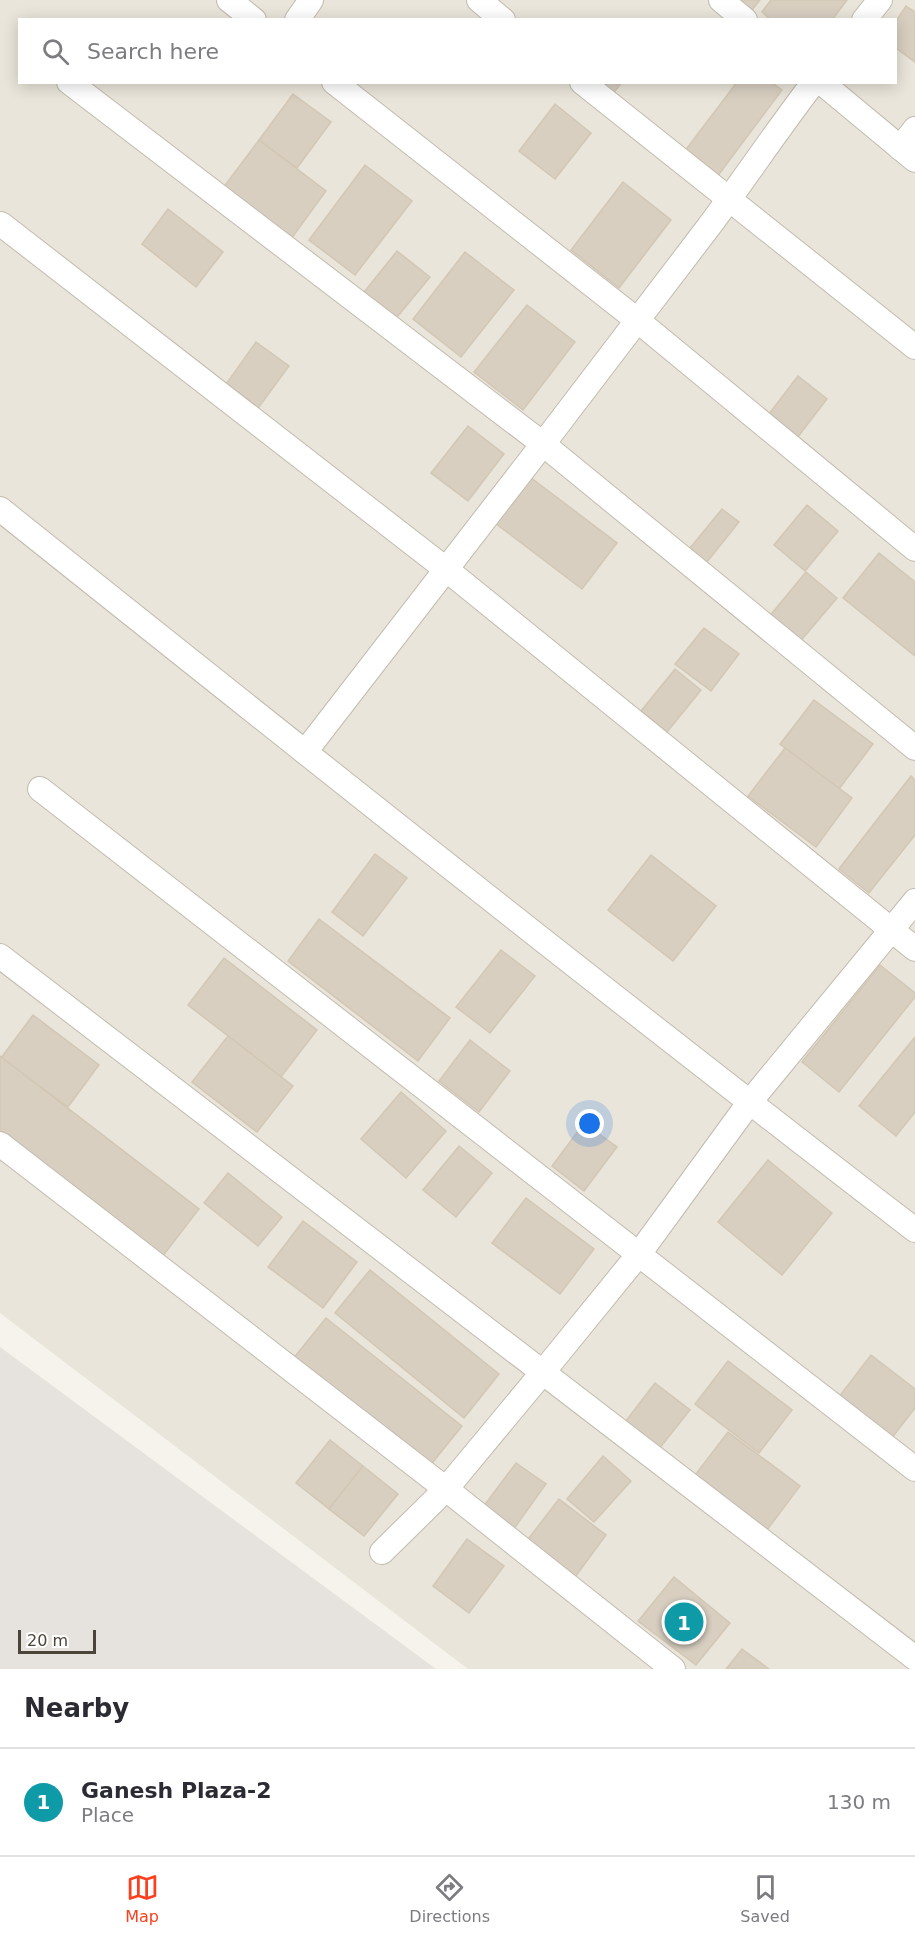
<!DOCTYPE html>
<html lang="en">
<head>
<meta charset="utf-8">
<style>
  body { margin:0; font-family:"DejaVu Sans",sans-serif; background:#f2f2f3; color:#2b2b33 }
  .scale { position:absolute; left:18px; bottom:15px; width:78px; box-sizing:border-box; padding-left:6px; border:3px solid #4b4439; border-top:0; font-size:16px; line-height:21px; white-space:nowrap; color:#4b4439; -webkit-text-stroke:4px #fff; paint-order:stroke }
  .you { position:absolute; left:590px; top:1124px; width:21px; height:21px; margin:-15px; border:4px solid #fff; border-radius:50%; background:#1a73e8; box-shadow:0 0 0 9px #1a73e833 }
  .badge { display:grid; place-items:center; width:39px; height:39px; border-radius:50%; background:#fc3f1d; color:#fff; font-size:20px; font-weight:700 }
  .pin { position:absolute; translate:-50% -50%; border:3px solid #fff; box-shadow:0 2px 6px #0006 }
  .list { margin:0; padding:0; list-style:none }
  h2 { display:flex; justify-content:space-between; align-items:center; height:78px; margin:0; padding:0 24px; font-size:26px }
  h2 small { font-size:20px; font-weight:400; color:#7c7c81 }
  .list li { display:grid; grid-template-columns:39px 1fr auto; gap:18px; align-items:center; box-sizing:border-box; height:108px; padding:0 24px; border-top:2px solid #e1e1e2 }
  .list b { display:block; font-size:22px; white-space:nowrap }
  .list p { margin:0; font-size:20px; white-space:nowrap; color:#7c7c81 }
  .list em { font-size:20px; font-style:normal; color:#7c7c81 }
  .icon { flex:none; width:33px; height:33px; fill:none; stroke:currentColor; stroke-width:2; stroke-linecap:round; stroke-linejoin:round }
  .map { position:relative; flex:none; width:915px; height:1669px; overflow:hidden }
  .search { position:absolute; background:#fff; box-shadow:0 3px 15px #0003; left:18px; right:18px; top:18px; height:66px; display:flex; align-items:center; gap:15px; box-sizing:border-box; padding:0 21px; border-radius:0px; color:#7c7c81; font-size:22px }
  .sheet { height:186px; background:#fff }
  nav { display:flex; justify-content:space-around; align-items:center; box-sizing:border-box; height:84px; border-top:2px solid #e1e1e2; background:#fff; font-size:16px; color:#7c7c81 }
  nav a { display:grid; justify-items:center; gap:3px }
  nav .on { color:#fc3f1d }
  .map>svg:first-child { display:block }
  .residential { fill:#eae5da; fill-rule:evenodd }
  .industrial { fill:#e6e2dd }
  .building { fill:#d8cfc1; stroke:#d3c7b4; stroke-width:1.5 }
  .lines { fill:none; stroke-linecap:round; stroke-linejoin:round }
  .minor-casing { stroke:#c2bbae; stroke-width:26 }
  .minor { stroke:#fff; stroke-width:24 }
</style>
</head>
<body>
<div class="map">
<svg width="915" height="1669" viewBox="0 0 915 1669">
  <rect width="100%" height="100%" fill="#f6f3ec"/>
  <path class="residential" d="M0 0H915V1669H468L0 1313ZM20 20H896V82H20Z"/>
  <polygon class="industrial" points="0,1347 436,1669 0,1669"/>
  <g class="building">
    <polygon points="729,0 760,0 748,15"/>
    <polygon points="771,0 847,0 832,20 771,20 762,12"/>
    <polygon points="906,6 915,12 915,62 896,48 896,21"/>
    <polygon points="588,82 622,82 609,99"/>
    <polygon points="737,82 771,82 782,90 714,181 681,156"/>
    <polygon points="293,94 331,122 297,168 259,140"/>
    <polygon points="555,104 591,133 555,179 519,151"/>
    <polygon points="259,140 326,191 291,239 223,188"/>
    <polygon points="365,165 412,201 355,275 309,240"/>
    <polygon points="623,182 671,220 619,288 571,250"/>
    <polygon points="168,209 223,252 196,287 142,244"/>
    <polygon points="397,251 430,277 393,322 361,296"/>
    <polygon points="465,252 514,290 461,357 413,319"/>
    <polygon points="527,305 575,342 523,410 474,372"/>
    <polygon points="256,342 289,366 256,411 224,387"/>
    <polygon points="798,376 827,399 794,442 765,419"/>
    <polygon points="468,426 504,454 468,501 431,473"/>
    <polygon points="526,474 617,543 582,589 491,520"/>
    <polygon points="807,505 838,531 805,571 774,545"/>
    <polygon points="722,509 739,522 703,567 686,553"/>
    <polygon points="879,553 915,582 915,656 843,598"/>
    <polygon points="806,572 837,598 798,644 768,618"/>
    <polygon points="704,628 739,654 711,691 675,664"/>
    <polygon points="675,669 701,690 667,732 641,711"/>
    <polygon points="814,700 873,744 839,789 780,744"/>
    <polygon points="785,748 852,798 816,847 748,796"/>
    <polygon points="911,776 915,780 915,835 869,893 839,869"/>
    <polygon points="375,854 407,878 363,936 332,912"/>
    <polygon points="651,855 716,906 673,961 608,910"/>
    <polygon points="319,919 450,1018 418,1061 288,961"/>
    <polygon points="501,950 535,976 490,1033 456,1007"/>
    <polygon points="224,958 317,1030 281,1077 188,1005"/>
    <polygon points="880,965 915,993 915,997 839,1092 802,1062"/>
    <polygon points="33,1015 99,1065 68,1107 1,1058"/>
    <polygon points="228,1036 293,1086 257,1132 192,1082"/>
    <polygon points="915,1037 915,1112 896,1136 859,1106"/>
    <polygon points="470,1040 510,1071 479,1112 439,1081"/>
    <polygon points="0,1056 199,1209 162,1257 0,1133"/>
    <polygon points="401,1092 446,1131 406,1178 361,1139"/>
    <polygon points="584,1123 617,1147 584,1191 552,1166"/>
    <polygon points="459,1146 492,1173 456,1217 423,1190"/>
    <polygon points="768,1160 832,1213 782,1275 718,1222"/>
    <polygon points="228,1173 282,1217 258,1246 204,1203"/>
    <polygon points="526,1198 594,1249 560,1294 492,1243"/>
    <polygon points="303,1221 357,1262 323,1308 268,1267"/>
    <polygon points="370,1270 499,1374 464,1418 335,1313"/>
    <polygon points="326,1318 462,1426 429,1467 293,1359"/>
    <polygon points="871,1355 915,1389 915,1408 891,1439 838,1398"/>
    <polygon points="728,1361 792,1410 759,1453 695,1404"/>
    <polygon points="655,1383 690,1410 659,1449 625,1422"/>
    <polygon points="728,1432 800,1486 764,1534 692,1479"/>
    <polygon points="330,1440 363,1466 329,1509 296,1483"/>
    <polygon points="603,1456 631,1481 594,1522 567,1499"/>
    <polygon points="516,1463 546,1484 513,1530 483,1507"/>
    <polygon points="363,1466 398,1494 364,1536 329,1509"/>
    <polygon points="559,1499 606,1535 573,1580 525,1543"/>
    <polygon points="467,1539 504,1566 469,1613 433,1586"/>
    <polygon points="674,1577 730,1623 696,1665 638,1621"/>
    <polygon points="742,1649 769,1669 726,1669"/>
  </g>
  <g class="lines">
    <defs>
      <g id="minor">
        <polyline points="229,0 254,20"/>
        <polyline points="479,0 503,20"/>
        <polyline points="721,0 745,20"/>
        <polyline points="297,20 311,0"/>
        <polyline points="864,20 880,0"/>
        <polyline points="69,82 543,444 915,748"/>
        <polyline points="334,82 637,320 915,549"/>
        <polyline points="582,82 915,347"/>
        <polyline points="821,82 915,160"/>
        <polyline points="900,148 915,129"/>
        <polyline points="1,224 447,570 915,949"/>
        <path d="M0 509C303 751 607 993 915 1230"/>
        <path d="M305 752C440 579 574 404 707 229 744 180 777 130 814 82"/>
        <polyline points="40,789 915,1469"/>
        <polyline points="0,956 915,1658"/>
        <polyline points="0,1144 446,1489 673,1669"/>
        <polyline points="382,1552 446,1489 543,1372 639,1254 749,1103 915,901"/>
      </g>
    </defs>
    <use href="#minor" class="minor-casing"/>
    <use href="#minor" class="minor"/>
  </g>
</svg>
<div class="scale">20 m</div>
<div class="you"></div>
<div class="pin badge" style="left:684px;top:1622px;background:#0f9aa8">1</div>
<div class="search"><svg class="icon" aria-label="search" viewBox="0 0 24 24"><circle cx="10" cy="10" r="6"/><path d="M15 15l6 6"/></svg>Search here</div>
</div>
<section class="sheet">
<h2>Nearby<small></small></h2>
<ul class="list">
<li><span class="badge" style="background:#0f9aa8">1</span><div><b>Ganesh Plaza-2</b><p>Place</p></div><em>130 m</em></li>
</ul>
</section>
<nav>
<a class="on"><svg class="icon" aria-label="map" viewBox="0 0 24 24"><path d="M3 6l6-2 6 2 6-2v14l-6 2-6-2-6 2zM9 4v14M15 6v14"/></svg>Map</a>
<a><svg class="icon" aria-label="directions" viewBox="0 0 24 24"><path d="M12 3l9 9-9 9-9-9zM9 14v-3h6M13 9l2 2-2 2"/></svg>Directions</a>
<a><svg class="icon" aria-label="saved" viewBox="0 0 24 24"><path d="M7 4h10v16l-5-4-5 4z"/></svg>Saved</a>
</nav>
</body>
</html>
